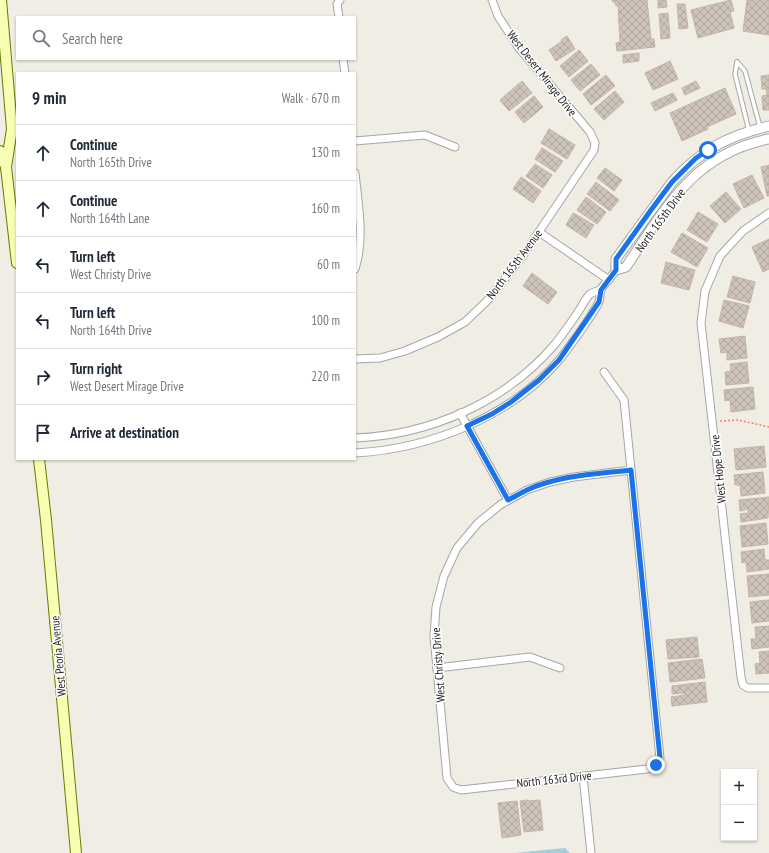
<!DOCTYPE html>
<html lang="en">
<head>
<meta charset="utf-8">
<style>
  body { margin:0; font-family:"PT Sans Narrow",sans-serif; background:#f6f6f7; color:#1f2937 }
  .controls { position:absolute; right:12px; bottom:12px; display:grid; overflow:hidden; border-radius:0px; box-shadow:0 1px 3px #0004 }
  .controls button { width:36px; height:36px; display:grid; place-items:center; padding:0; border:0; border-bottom:1px solid #e0e1e3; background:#fff; color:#1f2937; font:20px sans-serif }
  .stop { position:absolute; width:12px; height:12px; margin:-9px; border:3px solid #1a73e8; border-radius:50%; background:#fff }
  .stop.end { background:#1a73e8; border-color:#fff; box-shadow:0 1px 4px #0008 }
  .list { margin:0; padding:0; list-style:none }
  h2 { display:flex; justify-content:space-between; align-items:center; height:52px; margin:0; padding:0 16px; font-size:17px }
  h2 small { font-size:13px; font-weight:400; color:#747a83 }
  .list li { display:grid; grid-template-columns:26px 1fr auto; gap:12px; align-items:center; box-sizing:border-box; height:56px; padding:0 16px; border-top:1px solid #e0e1e3 }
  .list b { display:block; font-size:15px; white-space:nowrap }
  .list p { margin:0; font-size:13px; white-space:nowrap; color:#747a83 }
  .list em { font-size:13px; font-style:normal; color:#747a83 }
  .icon { flex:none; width:22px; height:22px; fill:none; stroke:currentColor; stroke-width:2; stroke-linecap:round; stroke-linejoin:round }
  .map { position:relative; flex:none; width:769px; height:853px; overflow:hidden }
  .search { position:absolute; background:#fff; box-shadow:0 1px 3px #0004; left:16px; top:16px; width:340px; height:44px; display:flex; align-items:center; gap:10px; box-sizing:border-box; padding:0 14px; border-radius:0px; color:#747a83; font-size:15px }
  .panel { position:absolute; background:#fff; box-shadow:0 1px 3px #0004; left:16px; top:72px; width:340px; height:388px; border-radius:0px }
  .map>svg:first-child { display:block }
  .water { fill:url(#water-waves) }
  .building { fill:url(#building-cross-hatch); stroke:#c4b4a4 }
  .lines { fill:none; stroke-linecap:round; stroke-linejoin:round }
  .service-casing { stroke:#a6a6a6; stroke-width:5.5 }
  .minor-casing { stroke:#a6a6a6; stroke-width:9 }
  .tertiary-casing { stroke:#a6a6a6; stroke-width:11 }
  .secondary-casing { stroke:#677b00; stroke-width:12 }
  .path { stroke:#ff7e66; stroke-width:1.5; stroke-dasharray:2 2; stroke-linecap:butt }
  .service { stroke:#fff; stroke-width:3.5 }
  .minor { stroke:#fff; stroke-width:7 }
  .tertiary { stroke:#fff; stroke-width:9 }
  .secondary { stroke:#f7ffb3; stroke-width:10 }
  .route { stroke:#1a73e8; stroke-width:5 }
  .labels { text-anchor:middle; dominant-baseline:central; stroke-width:3; stroke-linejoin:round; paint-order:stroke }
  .street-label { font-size:12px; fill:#1f1f1f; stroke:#fff }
</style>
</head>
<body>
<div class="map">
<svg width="769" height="853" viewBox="0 0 769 853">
  <defs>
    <pattern id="water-waves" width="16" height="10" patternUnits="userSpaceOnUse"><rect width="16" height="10" fill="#a0d0e2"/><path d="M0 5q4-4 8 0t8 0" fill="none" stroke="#89b2c1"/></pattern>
    <pattern id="building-cross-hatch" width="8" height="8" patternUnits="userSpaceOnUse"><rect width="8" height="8" fill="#cdc3b9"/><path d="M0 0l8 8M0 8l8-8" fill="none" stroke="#b0a79f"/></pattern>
  </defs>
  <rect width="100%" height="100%" fill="#f0ede4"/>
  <polygon class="water" points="565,848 570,853 515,853"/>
  <g class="building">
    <polygon points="612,0 647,0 651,39 654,39 655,47 617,51 616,43 620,42 618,5 616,6 615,2 613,2"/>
    <polygon points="658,0 666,0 667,7 658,8"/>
    <polygon points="731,0 734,11 730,12 734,28 698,38 691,10"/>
    <polygon points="747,0 769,0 769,35 743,31"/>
    <polygon points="677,4 685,4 688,28 679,29"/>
    <polygon points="668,13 670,38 661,39 659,14"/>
    <polygon points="567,36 575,49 556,61 549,50 562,41 561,40"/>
    <polygon points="579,50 588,61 569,77 560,66"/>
    <polygon points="639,53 639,61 623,63 623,55"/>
    <polygon points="670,61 678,79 653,90 645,73"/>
    <polygon points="591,64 600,75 580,91 571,80"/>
    <polygon points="606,75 615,86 591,105 583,94"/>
    <polygon points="769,75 769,110 763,110 762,96 767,95 766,89 762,89 761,76"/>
    <polygon points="522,81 532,93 509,111 500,100"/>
    <polygon points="696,81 700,88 685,95 682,88"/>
    <polygon points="725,88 736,114 707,127 708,129 682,141 670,113"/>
    <polygon points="615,91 624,102 604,120 594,109"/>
    <polygon points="673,93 677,100 655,111 651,103"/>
    <polygon points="534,96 543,107 524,123 515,112"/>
    <polygon points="549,129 575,145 567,159 541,143"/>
    <polygon points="542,148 563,161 555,172 535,159"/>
    <polygon points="535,164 552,175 543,188 526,176"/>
    <polygon points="769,165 769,196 767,196 761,167"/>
    <polygon points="605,168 622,180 614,191 597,178"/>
    <polygon points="752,175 764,198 744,208 733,184"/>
    <polygon points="521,177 541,191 533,203 513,189"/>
    <polygon points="596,182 619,200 610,211 587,194"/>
    <polygon points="726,192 741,209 725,223 710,206"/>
    <polygon points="586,197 606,212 597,224 577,210"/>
    <polygon points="698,212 718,224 707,242 687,230"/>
    <polygon points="573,213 594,225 586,238 566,225"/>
    <polygon points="682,233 708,248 697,267 671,252"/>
    <polygon points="769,239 769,269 763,272 752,247"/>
    <polygon points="666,262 695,270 689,290 661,283"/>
    <polygon points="532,273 557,292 548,304 523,286"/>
    <polygon points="733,276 755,282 750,303 727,297"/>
    <polygon points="724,300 749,306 743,328 719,321"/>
    <polygon points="745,336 747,358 727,360 727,352 721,353 719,339"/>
    <polygon points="747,362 749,383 726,385 725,372 731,371 730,364"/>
    <polygon points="753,387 755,409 731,412 730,400 725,401 724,390"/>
    <polygon points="764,446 766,467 736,470 734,449"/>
    <polygon points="763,472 765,493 741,496 740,485 735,485 734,475"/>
    <polygon points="769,497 768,518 741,522 740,514 748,513 748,509 740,511 739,500"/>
    <polygon points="766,523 768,544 742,547 740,526"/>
    <polygon points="764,549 765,560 769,560 769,569 747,572 746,562 742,563 741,552"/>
    <polygon points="769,574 769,595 749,597 747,576"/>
    <polygon points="769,600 769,621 752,623 750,602"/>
    <polygon points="769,626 769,647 752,649 751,639 756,639 755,627"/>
    <polygon points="697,637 699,657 668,659 666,640"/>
    <polygon points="769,651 769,673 756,674 755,664 760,663 759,652"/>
    <polygon points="702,659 705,678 670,682 668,663"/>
    <polygon points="705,682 707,702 672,706 671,697 685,695 684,693 672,694 672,686"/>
    <polygon points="528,800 528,801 540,800 543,830 524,832 520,801"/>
    <polygon points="517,801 521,835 502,838 498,803"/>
  </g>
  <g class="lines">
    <defs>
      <g id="service">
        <polyline points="737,62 735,74 749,131"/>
        <polyline points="737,62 745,71 760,127"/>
      </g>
      <g id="minor">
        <polyline points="339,17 337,4 340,0"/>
        <polyline points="343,59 345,73"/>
        <polyline points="355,141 425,135 455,147"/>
        <path d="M355 173C358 204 365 238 355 269"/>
        <polyline points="769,213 743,231 720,256 705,291 701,323 741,677 743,685 748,688 769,688"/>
        <polyline points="539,232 609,280"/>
        <polyline points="355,359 380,358 405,351 438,337 465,322 490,298 524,254 594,150 595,143 590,132 519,48 498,16 492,0"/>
        <polyline points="604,372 624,400 660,758 656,765 647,769 461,790 453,787 447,778 434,636 436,607 444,576 457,548 478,523 500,505 527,490 550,482 574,477 631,470"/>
        <polyline points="460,413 508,500"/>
        <path d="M355 438C430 435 506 402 555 344 564 333 572 321 580 309 583 304 586 298 590 294 593 292 597 291 601 290"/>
        <path d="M355 453C429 449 511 417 560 359 573 342 587 323 598 304 601 300 599 294 601 289 605 283 612 276 616 270"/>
        <polyline points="437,668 530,657 560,668"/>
        <polyline points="583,776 591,853"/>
      </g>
      <path id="tertiary" d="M769 126C727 136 701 150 672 182L616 259V270L626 267C665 209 694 153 769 139"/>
      <g id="secondary">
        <polyline points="1,0 12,129 6,167"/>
        <polyline points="0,151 6,167 17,263"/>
        <polyline points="39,459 46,520 76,853"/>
      </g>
    </defs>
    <use href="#service" class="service-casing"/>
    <use href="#minor" class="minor-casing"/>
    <use href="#tertiary" class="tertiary-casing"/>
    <use href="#secondary" class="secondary-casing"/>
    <polyline class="path" points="720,421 738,420 769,427"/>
    <use href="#service" class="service"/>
    <use href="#minor" class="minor"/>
    <use href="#tertiary" class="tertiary"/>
    <use href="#secondary" class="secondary"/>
  </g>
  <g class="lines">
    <path class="route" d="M656 765 660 758 631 470C597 474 559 475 527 490 521 493 514 497 508 500L467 426 492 414 511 402 539 380 559 360 599 302 601 290 616 270V259L651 210 672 182 696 158 708 150"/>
  </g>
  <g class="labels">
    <g class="street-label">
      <text transform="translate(542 73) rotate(52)">West Desert Mirage Drive</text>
      <text transform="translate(660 220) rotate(-54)">North 165th Drive</text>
      <text transform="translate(514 264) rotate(-53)">North 165th Avenue</text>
      <text transform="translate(718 469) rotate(-96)">West Hope Drive</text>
      <text transform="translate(58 656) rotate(-95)">West Peoria Avenue</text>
      <text transform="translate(438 665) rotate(-94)">West Christy Drive</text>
      <text transform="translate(554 779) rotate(-6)">North 163rd Drive</text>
    </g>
  </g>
</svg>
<div class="controls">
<button>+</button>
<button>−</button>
</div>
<div class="stop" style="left:708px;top:150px"></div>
<div class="stop end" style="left:656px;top:765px"></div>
<div class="search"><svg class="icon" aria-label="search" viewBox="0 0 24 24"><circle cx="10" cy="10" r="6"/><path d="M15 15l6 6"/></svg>Search here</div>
<section class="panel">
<h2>9 min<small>Walk · 670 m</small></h2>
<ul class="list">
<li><svg class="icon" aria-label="ahead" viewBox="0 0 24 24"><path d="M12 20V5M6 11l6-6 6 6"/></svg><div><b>Continue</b><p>North 165th Drive</p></div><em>130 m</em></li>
<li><svg class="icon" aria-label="ahead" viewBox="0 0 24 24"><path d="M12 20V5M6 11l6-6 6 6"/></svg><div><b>Continue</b><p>North 164th Lane</p></div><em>160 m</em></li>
<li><svg class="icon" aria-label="left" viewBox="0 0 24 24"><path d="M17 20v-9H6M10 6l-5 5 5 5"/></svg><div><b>Turn left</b><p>West Christy Drive</p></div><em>60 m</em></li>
<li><svg class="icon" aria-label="left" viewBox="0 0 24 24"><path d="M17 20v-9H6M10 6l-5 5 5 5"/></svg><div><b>Turn left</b><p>North 164th Drive</p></div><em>100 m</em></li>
<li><svg class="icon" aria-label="right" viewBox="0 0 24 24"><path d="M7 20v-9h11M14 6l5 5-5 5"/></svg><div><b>Turn right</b><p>West Desert Mirage Drive</p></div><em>220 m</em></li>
<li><svg class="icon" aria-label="arrive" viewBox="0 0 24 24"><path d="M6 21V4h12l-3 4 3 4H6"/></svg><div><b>Arrive at destination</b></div></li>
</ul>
</section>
</div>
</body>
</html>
